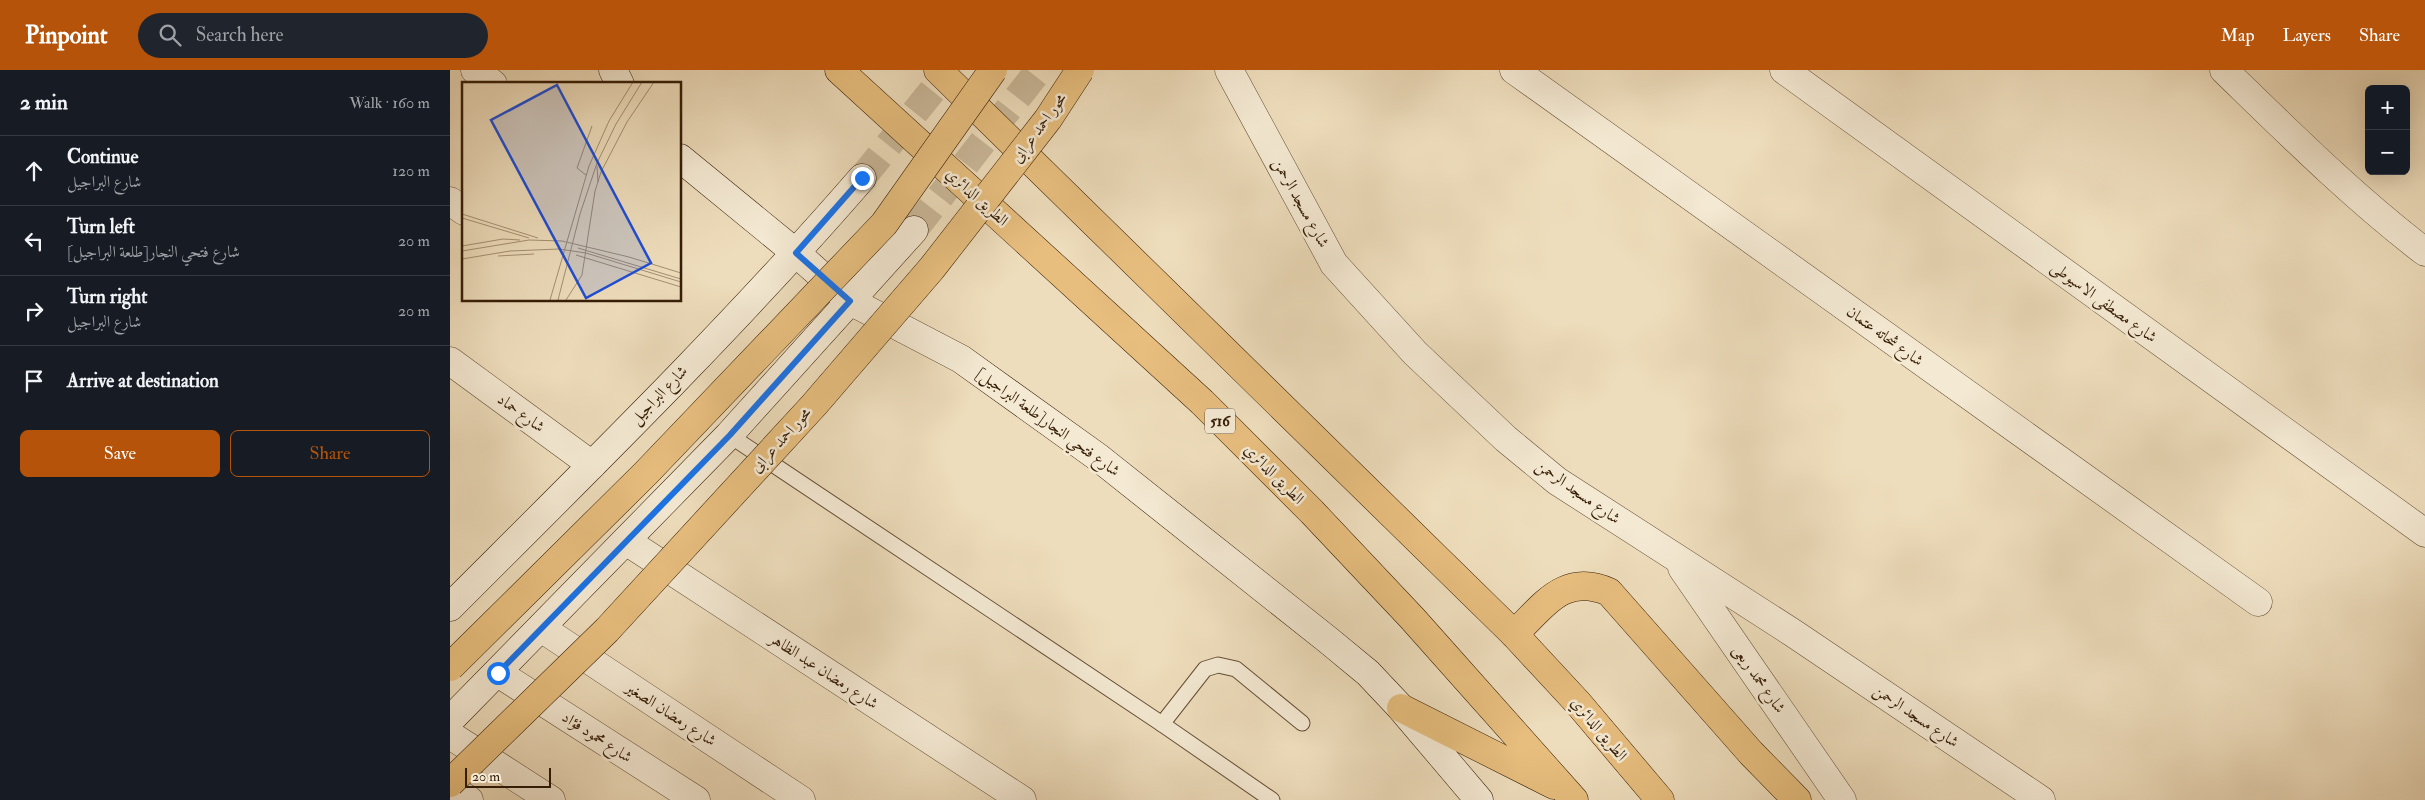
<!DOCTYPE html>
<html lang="en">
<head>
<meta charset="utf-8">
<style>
  body { margin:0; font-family:"IM FELL Double Pica",Amiri,serif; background:#20242c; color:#f1f3f6 }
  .controls { position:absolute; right:15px; top:15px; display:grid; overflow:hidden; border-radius:8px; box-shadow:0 5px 20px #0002 }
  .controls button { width:45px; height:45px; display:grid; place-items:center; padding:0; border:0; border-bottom:1px solid #363941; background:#171b24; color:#f1f3f6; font:25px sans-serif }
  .scale { position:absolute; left:15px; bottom:12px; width:86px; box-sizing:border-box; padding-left:5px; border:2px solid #361d06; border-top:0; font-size:14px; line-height:18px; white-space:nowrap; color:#361d06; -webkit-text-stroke:4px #f4e9d3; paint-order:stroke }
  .stop { position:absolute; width:15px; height:15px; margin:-11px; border:4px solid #1a73e8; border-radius:50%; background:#fff }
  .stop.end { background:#1a73e8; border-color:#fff; box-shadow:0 1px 5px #0008 }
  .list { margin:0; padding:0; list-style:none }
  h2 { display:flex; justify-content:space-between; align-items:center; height:65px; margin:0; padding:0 20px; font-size:21px }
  h2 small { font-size:16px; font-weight:400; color:#9ea1a6 }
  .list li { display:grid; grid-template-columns:32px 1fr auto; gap:15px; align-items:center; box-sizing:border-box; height:70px; padding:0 20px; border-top:1px solid #363941 }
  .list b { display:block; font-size:19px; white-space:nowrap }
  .list p { margin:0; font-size:16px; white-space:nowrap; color:#9ea1a6 }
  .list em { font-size:16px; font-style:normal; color:#9ea1a6 }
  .actions { display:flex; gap:10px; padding:15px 20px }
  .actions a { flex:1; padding:11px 0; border:1px solid #b45309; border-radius:8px; text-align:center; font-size:18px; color:#b45309 }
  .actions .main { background:#b45309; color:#fff }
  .icon { flex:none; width:28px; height:28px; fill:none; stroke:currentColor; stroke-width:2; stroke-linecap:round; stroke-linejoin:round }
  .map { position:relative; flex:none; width:1975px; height:730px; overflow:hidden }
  header { display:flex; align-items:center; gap:30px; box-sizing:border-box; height:70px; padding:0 25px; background:#b45309; color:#fff }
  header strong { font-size:24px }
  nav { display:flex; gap:28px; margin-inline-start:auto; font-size:18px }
  .search { width:350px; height:45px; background:#20242c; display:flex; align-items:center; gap:12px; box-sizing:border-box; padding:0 18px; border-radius:28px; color:#9ea1a6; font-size:19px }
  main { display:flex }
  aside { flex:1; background:#171b24 }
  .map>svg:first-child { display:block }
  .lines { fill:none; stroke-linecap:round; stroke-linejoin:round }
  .secondary-tunnel { stroke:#c9b798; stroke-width:28; stroke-dasharray:28 14; stroke-linecap:butt }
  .lane-casing { stroke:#644d34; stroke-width:17 }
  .street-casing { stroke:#644d34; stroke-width:29 }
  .secondary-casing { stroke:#361d06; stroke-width:29 }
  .highway-casing { stroke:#361d06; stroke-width:29 }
  .lane { stroke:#f4e9d3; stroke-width:15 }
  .street { stroke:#f4e9d3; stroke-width:28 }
  .secondary { stroke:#f4e9d3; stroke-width:28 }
  .highway { stroke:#e7be7e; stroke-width:28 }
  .highway-bridge-casing { stroke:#361d06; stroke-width:29; stroke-linecap:butt }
  .highway-bridge { stroke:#e7be7e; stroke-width:28 }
  .route { stroke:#1a73e8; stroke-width:6 }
  .labels { text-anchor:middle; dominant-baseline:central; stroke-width:5; stroke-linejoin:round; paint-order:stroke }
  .shield { fill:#f4e9d3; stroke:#6f5a44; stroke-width:1 }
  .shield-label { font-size:15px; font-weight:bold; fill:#361d06 }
  .street-label { font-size:16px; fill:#361d06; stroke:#f4e9d3 }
  .inset-road { fill:none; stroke:#a49073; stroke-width:1 }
  .view { fill:#1d4ed8; fill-opacity:0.15; stroke:#1d4ed8; stroke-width:2.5 }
  .inset-edge { fill:none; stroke:#361d06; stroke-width:2.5 }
</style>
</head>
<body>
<header>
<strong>Pinpoint</strong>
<div class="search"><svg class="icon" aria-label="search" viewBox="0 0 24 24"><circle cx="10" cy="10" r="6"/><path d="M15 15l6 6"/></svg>Search here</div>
<nav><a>Map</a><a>Layers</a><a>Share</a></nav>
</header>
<main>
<aside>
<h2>2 min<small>Walk · 160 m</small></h2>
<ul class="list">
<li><svg class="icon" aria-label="ahead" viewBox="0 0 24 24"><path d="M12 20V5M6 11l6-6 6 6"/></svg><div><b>Continue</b><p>شارع البراجيل</p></div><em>120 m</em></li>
<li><svg class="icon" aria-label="left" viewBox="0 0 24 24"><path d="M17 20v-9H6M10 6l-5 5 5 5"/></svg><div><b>Turn left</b><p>شارع فتحي النجار[طلعة البراجيل]</p></div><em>20 m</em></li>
<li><svg class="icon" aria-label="right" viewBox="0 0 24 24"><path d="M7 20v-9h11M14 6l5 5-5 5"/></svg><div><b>Turn right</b><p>شارع البراجيل</p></div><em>20 m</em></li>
<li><svg class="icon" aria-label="arrive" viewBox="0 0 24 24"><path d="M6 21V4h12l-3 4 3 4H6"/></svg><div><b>Arrive at destination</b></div></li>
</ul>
<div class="actions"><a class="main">Save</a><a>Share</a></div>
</aside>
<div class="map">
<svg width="1975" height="730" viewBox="0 0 1975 730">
  <rect width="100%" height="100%" fill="#eeddbc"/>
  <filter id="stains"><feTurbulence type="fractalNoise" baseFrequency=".004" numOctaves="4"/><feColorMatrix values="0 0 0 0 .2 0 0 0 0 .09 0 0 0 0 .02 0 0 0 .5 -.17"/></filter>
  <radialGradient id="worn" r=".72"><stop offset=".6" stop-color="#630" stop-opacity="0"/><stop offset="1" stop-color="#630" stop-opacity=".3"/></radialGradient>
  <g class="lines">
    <g class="secondary-tunnel">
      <polyline points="412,108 499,0"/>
      <polyline points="464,160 589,0"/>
    </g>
    <defs>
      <g id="lane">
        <polyline points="279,365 712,654 822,730"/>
        <polyline points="712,654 755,599 768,595 786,599 852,653"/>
      </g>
      <g id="street">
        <polyline points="25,0 43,14"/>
        <polyline points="779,0 884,194 965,283 1056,369 1107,411 1343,563 1591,730"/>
        <polyline points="1064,0 1808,532"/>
        <polyline points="1334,0 1975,463"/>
        <path d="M1774 0C1839 63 1903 127 1975 182"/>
        <polyline points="0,131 14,141"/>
        <polyline points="0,291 142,395"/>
        <polyline points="176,471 572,730"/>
        <polyline points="1232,498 1392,730"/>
        <polyline points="91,558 351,730"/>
        <polyline points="48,603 246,730"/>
        <polyline points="0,665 101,730"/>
        <polyline points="0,718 19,730"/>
      </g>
      <g id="secondary">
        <polyline points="163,0 170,14"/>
        <polyline points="230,88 346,183 400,231 511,289 649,388 878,570 918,603 951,638 1029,730"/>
        <path d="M0 537C140 397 282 258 412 108"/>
        <polyline points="0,650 279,365 464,160"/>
      </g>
      <g id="highway">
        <polyline points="389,0 752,332 862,442 962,548 1124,730"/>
        <polyline points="488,0 1064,564 1128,633 1210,730"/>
        <path d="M1064 564C1094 536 1114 502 1159 522L1301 683 1347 730"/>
        <polyline points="951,638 1104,715"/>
      </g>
    </defs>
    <use href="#lane" class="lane-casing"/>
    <use href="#street" class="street-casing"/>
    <use href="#secondary" class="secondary-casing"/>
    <use href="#highway" class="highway-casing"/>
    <use href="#lane" class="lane"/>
    <use href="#street" class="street"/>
    <use href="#secondary" class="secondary"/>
    <use href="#highway" class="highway"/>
    <defs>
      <g id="highway-bridge">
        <polyline points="0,597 196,403 434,154 543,0"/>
        <polyline points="0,713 157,560 364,335 482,198 598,49 630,0"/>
      </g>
    </defs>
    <use href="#highway-bridge" class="highway-bridge-casing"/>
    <use href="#highway-bridge" class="highway-bridge"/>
  </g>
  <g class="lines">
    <polyline class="route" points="48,603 280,365 400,231 346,183 412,108"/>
  </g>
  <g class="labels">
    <rect class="shield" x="755" y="338.5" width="30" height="25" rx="4"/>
    <g class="shield-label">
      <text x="770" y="351">516</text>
    </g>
    <g class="street-label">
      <text transform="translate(589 58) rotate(-54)">محور احمد عرابى</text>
      <text transform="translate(527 127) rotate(42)">الطريق الدائري</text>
      <text transform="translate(851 133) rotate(61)">شارع مسجد الرحمن</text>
      <text transform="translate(1654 232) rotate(36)">شارع مصطفى الاسيوطى</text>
      <text transform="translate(1435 266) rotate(36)">شارع شحاته عتمان</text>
      <text transform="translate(209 325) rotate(-46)">شارع البراجيل</text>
      <text transform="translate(71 343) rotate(36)">شارع حماد</text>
      <text transform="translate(598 352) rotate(36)">شارع فتحي النجار[طلعة البراجيل]</text>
      <text transform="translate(331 370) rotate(-48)">محور احمد عرابى</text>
      <text transform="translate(824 404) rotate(45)">الطريق الدائري</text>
      <text transform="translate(1128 422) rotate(35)">شارع مسجد الرحمن</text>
      <text transform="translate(374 601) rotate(33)">شارع رمضان عبد الظاهر</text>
      <text transform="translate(1309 609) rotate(55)">شارع محمد ريعى</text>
      <text transform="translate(221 644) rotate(33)">شارع رمضان الصغير</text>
      <text transform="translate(1466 646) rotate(34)">شارع مسجد الرحمن</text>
      <text transform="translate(1149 659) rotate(50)">الطريق الدائري</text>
      <text transform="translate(147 667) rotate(33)">شارع محمود فؤاد</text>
    </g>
  </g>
  <g transform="translate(12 12)">
    <rect width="219" height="219" fill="#eeddbc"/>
    <path class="inset-road" d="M135 84 136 100M124 93 115 86 130 44M0 132 76 156M0 136 67 156M0 164 41 157 58 158M116 166 219 197M0 169 67 158 100 159 167 175 219 191M114 173 219 205M36 174 72 172M0 177 48 169 97 167 124 171 219 200M88 218 127 84 147 39 171 0M96 218 118 132 135 81 154 42 180 0M104 218 120 193 133 109 139 90 165 40 192 0"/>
    <path class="view" d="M95 3 189 181 124 216 29 38Z"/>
    <rect width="219" height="219" class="inset-edge"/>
  </g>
  <rect width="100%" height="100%" filter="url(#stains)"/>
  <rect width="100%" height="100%" fill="url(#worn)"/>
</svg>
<div class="controls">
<button>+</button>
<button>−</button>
</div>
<div class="scale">20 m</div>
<div class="stop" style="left:48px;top:603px"></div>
<div class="stop end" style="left:412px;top:108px"></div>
</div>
</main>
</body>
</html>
